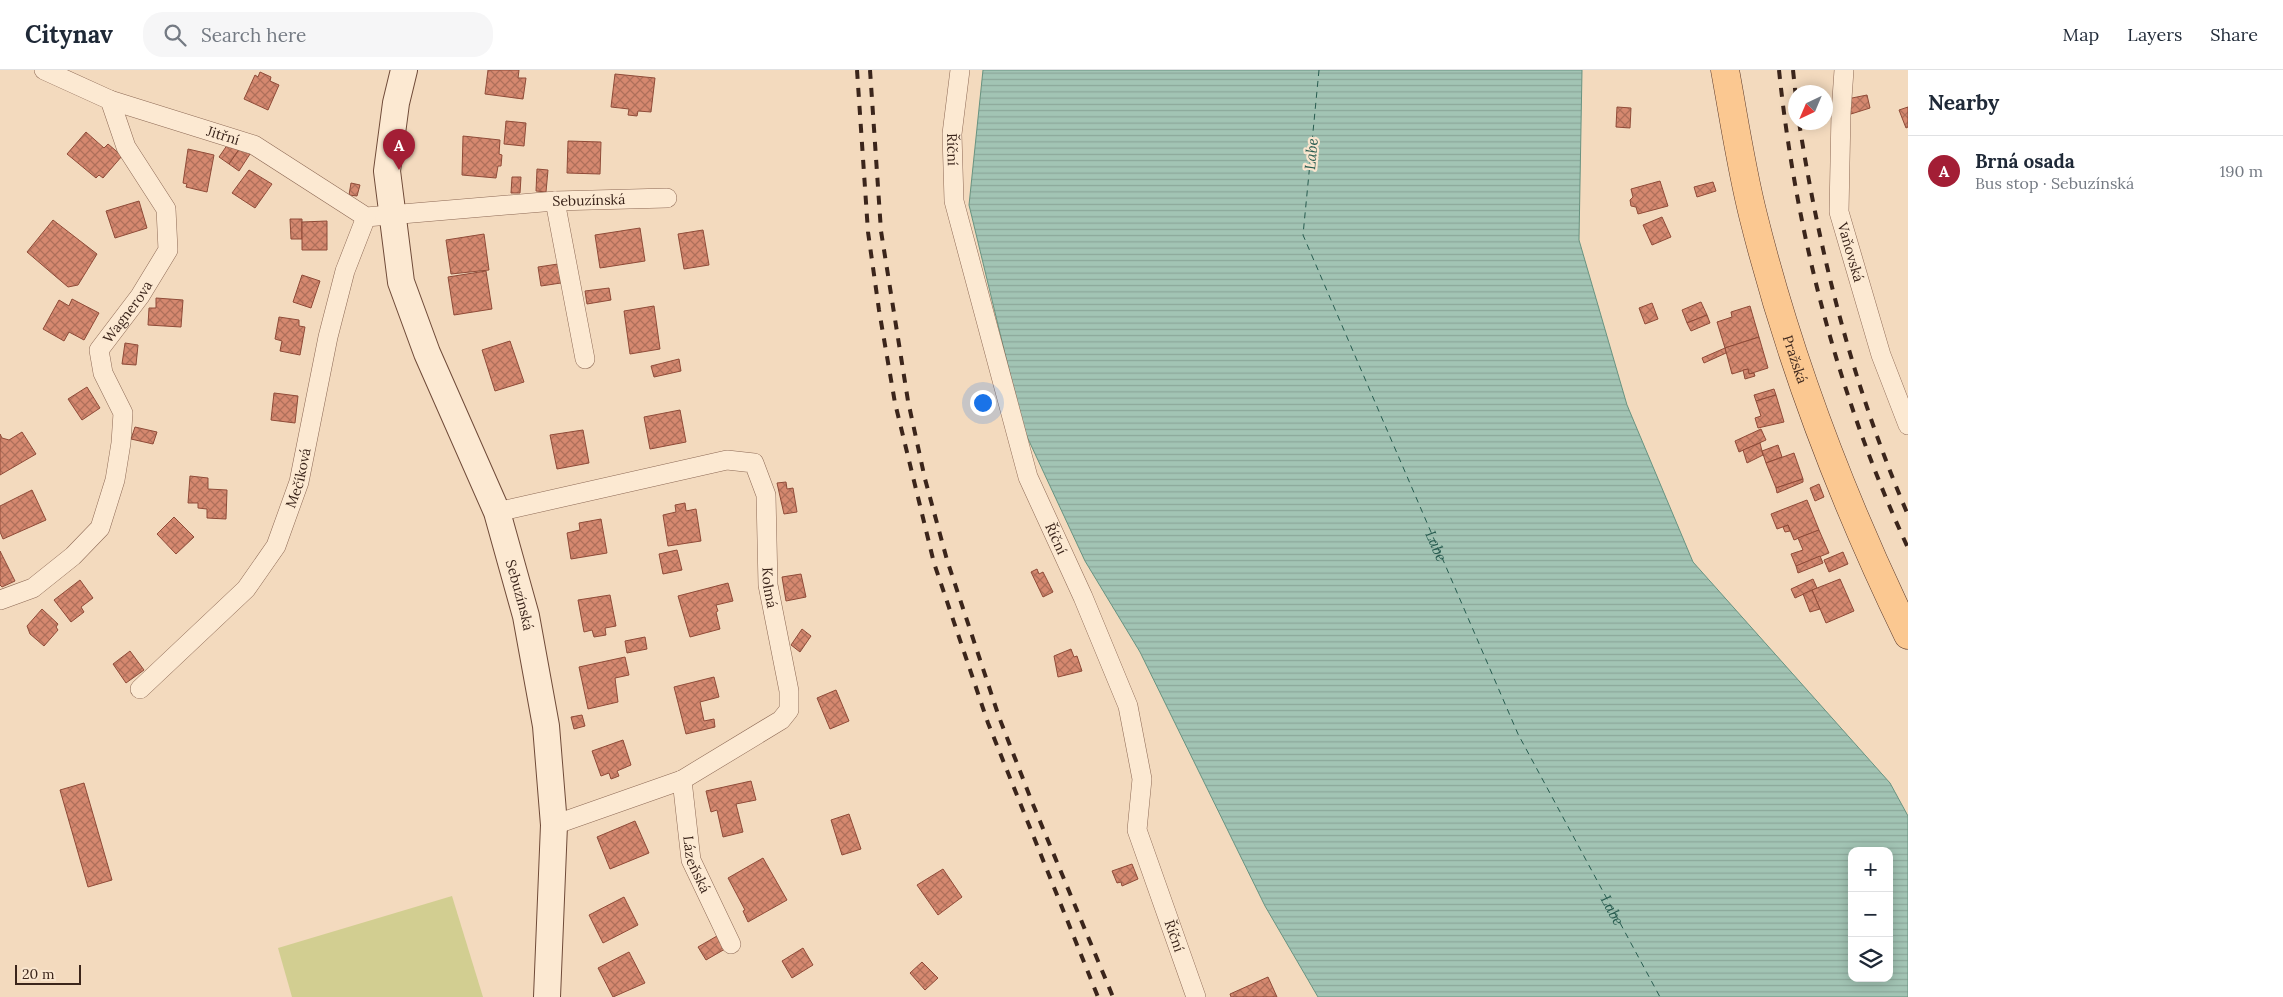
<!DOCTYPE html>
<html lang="en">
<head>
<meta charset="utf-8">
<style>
  body { margin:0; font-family:Lora,serif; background:#f6f6f7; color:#1f2937 }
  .controls { position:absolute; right:15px; bottom:15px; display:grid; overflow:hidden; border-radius:10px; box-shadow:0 2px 12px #0003 }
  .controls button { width:45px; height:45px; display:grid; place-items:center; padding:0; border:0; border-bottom:1px solid #e0e1e3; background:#fff; color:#1f2937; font:25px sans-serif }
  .compass { position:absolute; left:1788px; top:15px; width:45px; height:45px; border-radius:50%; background:#fff; box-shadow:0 2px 12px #0003; rotate:224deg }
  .scale { position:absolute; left:15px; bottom:12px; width:66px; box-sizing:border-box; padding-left:5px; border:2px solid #3b251b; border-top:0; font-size:14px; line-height:18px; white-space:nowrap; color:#3b251b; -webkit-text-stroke:4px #f9e5ce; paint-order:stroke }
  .you { position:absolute; left:982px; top:332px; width:18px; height:18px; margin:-12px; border:4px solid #fff; border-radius:50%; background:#1a73e8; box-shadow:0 0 0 8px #1a73e833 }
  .badge { display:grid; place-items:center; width:32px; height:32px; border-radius:50%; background:#a31e35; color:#fff; font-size:16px; font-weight:700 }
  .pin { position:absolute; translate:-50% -41px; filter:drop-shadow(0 1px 2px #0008) }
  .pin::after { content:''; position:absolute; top:26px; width:18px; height:15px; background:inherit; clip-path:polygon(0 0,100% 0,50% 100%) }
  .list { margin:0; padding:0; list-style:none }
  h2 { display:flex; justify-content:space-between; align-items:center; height:65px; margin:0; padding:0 20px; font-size:21px }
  h2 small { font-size:16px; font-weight:400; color:#747a83 }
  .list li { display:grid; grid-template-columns:32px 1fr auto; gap:15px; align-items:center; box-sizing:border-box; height:70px; padding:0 20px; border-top:1px solid #e0e1e3 }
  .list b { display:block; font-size:19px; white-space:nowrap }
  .list p { margin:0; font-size:16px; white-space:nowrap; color:#747a83 }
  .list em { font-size:16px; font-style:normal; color:#747a83 }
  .icon { flex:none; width:28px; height:28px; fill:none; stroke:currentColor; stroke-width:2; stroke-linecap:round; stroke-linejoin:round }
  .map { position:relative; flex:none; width:1908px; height:927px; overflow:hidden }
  header { display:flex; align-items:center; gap:30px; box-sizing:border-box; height:70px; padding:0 25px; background:#fff; border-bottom:1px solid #e0e1e3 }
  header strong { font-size:24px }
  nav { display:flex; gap:28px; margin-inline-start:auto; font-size:18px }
  .search { width:350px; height:45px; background:#f6f6f7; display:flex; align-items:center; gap:12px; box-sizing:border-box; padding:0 18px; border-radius:20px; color:#747a83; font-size:19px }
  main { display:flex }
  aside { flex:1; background:#fff }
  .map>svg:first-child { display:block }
  .grass { fill:#d2ce91 }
  .water { fill:url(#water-rules); stroke:#689381; fill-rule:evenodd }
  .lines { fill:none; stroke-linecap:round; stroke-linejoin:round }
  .ferry { stroke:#285c50; stroke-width:1; stroke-dasharray:6 5; stroke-linecap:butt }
  .building { fill:url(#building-cross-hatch); stroke:#8f4b38 }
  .street-casing { stroke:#8d6955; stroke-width:20 }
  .secondary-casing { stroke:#6f4a38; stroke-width:28 }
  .primary-casing { stroke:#5a382a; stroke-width:29 }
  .street { stroke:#fce9d2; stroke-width:19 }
  .secondary { stroke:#fce9d2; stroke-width:26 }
  .primary { stroke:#fbc891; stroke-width:28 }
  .rail { stroke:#3b251b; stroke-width:4; stroke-dasharray:9 9; stroke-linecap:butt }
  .labels { text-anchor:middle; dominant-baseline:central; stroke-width:4.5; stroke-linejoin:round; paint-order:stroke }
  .street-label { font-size:14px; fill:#3b251b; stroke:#f9e5ce }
  .water-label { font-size:15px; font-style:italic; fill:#285c50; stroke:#f9e5ce }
</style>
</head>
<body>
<header>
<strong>Citynav</strong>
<div class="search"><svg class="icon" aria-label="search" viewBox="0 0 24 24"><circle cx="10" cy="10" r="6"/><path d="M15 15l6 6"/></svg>Search here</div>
<nav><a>Map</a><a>Layers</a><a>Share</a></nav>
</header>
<main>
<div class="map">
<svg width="1908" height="927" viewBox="0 0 1908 927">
  <defs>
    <pattern id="water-rules" width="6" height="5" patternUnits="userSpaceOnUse" patternTransform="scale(1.25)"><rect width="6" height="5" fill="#a2c4b4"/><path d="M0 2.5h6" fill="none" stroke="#8ca89a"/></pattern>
    <pattern id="building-cross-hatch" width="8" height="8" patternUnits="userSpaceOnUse" patternTransform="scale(1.25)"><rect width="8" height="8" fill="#d5886f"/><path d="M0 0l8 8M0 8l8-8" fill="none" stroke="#ae6f5a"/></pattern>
  </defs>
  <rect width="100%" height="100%" fill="#f3dabe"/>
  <polygon class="grass" points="452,826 483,927 292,927 278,878"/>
  <path class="water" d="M983 0H1582L1579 170 1627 335 1693 492 1890 713 1908 746V927H1318L1265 836 1140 582 1085 491 1023 358 969 135ZM1852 781H1889V908H1852Z"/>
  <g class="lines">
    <path class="ferry" id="s1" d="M1319 0 1303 165 1518 664 1660 927"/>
  </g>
  <g class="building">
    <polygon points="488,0 519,0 518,8 526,8 523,29 485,24"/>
    <polygon points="260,2 271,7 270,11 279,15 268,40 244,29 255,5 258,7"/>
    <polygon points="615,4 655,8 651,42 638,41 637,46 628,45 629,39 611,37"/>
    <polygon points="1867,25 1870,38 1851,44 1847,29"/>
    <polygon points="1617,37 1631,38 1630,58 1616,57"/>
    <polygon points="1908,37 1908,57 1906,58 1899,40"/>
    <polygon points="506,51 526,53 524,76 504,74"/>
    <polygon points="86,62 104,78 108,74 122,86 103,108 99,105 96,108 67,84"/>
    <polygon points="463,66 500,70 499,84 502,85 501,96 498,96 496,108 462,105"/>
    <polygon points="230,71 240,78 229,94 219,87"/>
    <polygon points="568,71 601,72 600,104 567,103"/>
    <polygon points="240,78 250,84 239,101 229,94"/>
    <polygon points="188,79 214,85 207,122 186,117 187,114 183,113"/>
    <polygon points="537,99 548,100 546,122 536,121"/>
    <polygon points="249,100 272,114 255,138 232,123"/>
    <polygon points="512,107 521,107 520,123 511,123"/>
    <polygon points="1660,111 1668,136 1638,144 1636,137 1631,136 1630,130 1633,127 1631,119"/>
    <polygon points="1713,112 1716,121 1697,127 1694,117"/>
    <polygon points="351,113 360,115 357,126 349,125"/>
    <polygon points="139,131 147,158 115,168 106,141"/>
    <polygon points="1662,147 1671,167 1652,175 1643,155"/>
    <polygon points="290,149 302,149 302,169 291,169"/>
    <polygon points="53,150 97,184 78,215 68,217 27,182"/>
    <polygon points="327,151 327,180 302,180 302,152"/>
    <polygon points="640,158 645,191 600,198 595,165"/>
    <polygon points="703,160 709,195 684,199 678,164"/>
    <polygon points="484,164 489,200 451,204 446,170"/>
    <polygon points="558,194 561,213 541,216 538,197"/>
    <polygon points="486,201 492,239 454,245 448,207"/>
    <polygon points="302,205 320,211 311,238 293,232"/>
    <polygon points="609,218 611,230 587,234 585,221"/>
    <polygon points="156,228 183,230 181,257 148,255 149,238 156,238"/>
    <polygon points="72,229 99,243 84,270 69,262 64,271 43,259 59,230 69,236"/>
    <polygon points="1701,232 1707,245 1687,253 1682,240"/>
    <polygon points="1652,233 1658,249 1645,254 1639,238"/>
    <polygon points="654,236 660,279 630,284 624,241"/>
    <polygon points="1750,236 1759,267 1725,278 1717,252 1732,247 1731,242"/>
    <polygon points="1707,245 1710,253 1691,261 1687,253"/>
    <polygon points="279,247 299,250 299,256 305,257 300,285 280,281 282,271 275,269"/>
    <polygon points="1759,267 1768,298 1749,304 1748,299 1732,304 1725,278"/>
    <polygon points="510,271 524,312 495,321 482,280"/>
    <polygon points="125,273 138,275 136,295 122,294"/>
    <polygon points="1725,278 1726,283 1704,293 1702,288"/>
    <polygon points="679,289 681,301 654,307 651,296"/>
    <polygon points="1748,299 1749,304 1754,303 1755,306 1745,309 1743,300"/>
    <polygon points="87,317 100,338 82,350 68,329"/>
    <polygon points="1774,319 1776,325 1756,331 1754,325"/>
    <polygon points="274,323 298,326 295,353 271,350"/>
    <polygon points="1776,325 1784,352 1758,358 1755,348 1761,346 1756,331"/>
    <polygon points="680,340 686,372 650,379 644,347"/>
    <polygon points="135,357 157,362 153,374 131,369"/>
    <polygon points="1761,359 1766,370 1739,382 1735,371"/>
    <polygon points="583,360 589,393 557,399 550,365"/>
    <polygon points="22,362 36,384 0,405 0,364 2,368 9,370"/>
    <polygon points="1760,373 1763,385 1747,393 1743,380"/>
    <polygon points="1778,375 1782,387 1766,393 1762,381"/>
    <polygon points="1794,383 1803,409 1776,418 1766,393"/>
    <polygon points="190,406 208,408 208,419 227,420 226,449 207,448 207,439 198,438 198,433 188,433"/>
    <polygon points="1803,409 1803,412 1777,423 1776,418"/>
    <polygon points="786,412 787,419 793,418 797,442 784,444 777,413"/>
    <polygon points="1819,414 1824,427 1815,431 1810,418"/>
    <polygon points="32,420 46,450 3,469 0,462 0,436"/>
    <polygon points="1807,430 1819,460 1794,470 1788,455 1777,459 1771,444"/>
    <polygon points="685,433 686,441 696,439 701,471 668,476 663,445 676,442 675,435"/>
    <polygon points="174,447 194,467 176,484 157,464"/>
    <polygon points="601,449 607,483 571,489 567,463 580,460 579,453"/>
    <polygon points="1788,455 1790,461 1785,462 1783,457"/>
    <polygon points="1819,460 1829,483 1796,496 1791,484 1803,480 1798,468"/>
    <polygon points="677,480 682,500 663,504 659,484"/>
    <polygon points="0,481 15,511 2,517 0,515"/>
    <polygon points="1843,482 1848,494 1829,502 1824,490"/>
    <polygon points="1820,486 1823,493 1798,503 1796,496"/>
    <polygon points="1037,499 1039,504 1043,502 1053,522 1043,527 1031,502"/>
    <polygon points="801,504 806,527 786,531 782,507"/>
    <polygon points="1813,509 1817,518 1795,528 1791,519"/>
    <polygon points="1840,509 1854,541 1826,553 1812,520"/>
    <polygon points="80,510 93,528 81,537 84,542 71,552 54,530"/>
    <polygon points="728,513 733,531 716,535 718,541 716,542 720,559 690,567 678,526"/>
    <polygon points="1812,520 1820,539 1810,542 1803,524"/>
    <polygon points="610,525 616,556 605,558 606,565 594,567 592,560 584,562 578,530"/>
    <polygon points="42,539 58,554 56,557 58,560 44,576 30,564 27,556"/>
    <polygon points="802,559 811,566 800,582 791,575"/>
    <polygon points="645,567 647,579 627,583 625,571"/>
    <polygon points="1071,579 1074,587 1077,586 1082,601 1058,607 1054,586"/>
    <polygon points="130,581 144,600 126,613 113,594"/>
    <polygon points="625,587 629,605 615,608 618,632 588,639 579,597"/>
    <polygon points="714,607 719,627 700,632 704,651 714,649 715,657 686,664 674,617"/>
    <polygon points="836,620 849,651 830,659 817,628"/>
    <polygon points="582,645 585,656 574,659 571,647"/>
    <polygon points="623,670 631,695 617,701 619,706 611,709 609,703 601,706 592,681"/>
    <polygon points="751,711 756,730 736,734 743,762 723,767 717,740 711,742 706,721"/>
    <polygon points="84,713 112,810 88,817 60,720"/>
    <polygon points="849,744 861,779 842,785 831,750"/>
    <polygon points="635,751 649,783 610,799 597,767"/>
    <polygon points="763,788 787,830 748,852 743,841 745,840 728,808"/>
    <polygon points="1132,794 1138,809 1122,816 1121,812 1117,813 1112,801"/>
    <polygon points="943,799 962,827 938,845 917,815"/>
    <polygon points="624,827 638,855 603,873 589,845"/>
    <polygon points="717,866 725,879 706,890 698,877"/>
    <polygon points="803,878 813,895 792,908 782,891"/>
    <polygon points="629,882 645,913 613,927 598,898"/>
    <polygon points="922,892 938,908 925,920 910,903"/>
    <polygon points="1268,907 1277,927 1231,927 1230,924"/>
  </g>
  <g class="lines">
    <defs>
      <g id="street">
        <path id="s2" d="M44 0 110 30 254 75 366 147 555 131 667 128"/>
        <path id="s3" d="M960 0 952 64 954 131 1028 407 1083 527 1128 636 1142 709 1137 760 1196 927"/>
        <path id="s4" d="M1844 0 1841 43 1839 142 1881 285 1908 355"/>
        <polyline points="555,131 585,289"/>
        <path id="s5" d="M497 442 727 390 754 393 766 425 768 515 789 621V640L781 650 682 710 554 755"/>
        <path id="s6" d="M0 530 33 518 73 486 100 458 115 410 121 373 123 343 103 303 99 280 140 226 168 180 166 139 126 77 110 30"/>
        <path id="s7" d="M140 619 246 519 276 476 299 412 328 267 345 201 366 147"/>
        <path id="s8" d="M682 710 691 790 731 874"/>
      </g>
      <g id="secondary">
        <path id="s9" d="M404 0 396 33 387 101 401 212 427 283 497 442 526 546 546 656 554 755 547 927"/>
      </g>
      <g id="primary">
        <path id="s10" d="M1725 0C1734 49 1741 97 1753 145 1789 290 1843 431 1908 565"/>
      </g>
    </defs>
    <use href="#street" class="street-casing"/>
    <use href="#secondary" class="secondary-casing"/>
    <use href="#primary" class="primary-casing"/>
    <use href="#street" class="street"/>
    <use href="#secondary" class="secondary"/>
    <use href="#primary" class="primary"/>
    <g class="rail">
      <polyline points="857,0 868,162 879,240 895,333 934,493 988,653 1098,927"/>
      <polyline points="870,0 881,161 908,331 925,409 947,490 999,647 1032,732 1113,927"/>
      <path d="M1779 0C1796 164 1839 329 1908 478"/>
      <polyline points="1793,0 1796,28"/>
      <path d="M1799 52C1820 187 1854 319 1908 445"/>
    </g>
  </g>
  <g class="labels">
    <g class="street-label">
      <text stroke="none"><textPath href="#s2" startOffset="191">Jitřní</textPath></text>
      <text stroke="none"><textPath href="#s3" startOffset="80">Říční</textPath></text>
      <text stroke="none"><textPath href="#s2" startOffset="580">Sebuzínská</textPath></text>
      <text stroke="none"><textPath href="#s4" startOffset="184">Vaňovská</textPath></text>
      <text stroke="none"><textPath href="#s6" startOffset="359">Wagnerova</textPath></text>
      <text stroke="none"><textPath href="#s10" startOffset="298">Pražská</textPath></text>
      <text stroke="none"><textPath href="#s7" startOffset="270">Mečíková</textPath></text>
      <text stroke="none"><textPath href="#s3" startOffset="485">Říční</textPath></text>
      <text stroke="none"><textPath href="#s5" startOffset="390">Kolmá</textPath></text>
      <text stroke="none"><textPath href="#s9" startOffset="550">Sebuzínská</textPath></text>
      <text stroke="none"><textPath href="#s8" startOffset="86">Lázeňská</textPath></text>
      <text stroke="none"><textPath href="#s3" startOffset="905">Říční</textPath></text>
    </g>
    <g class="water-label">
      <text transform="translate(1311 84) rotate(-85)">Labe</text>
      <text stroke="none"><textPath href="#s1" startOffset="504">Labe</textPath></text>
      <text stroke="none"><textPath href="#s1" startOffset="909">Labe</textPath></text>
    </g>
  </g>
</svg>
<div class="controls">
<button>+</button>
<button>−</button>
<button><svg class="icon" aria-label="layers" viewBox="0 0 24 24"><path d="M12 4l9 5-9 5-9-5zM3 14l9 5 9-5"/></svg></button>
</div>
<svg class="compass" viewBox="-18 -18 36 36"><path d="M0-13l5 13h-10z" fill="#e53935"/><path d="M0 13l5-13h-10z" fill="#747a83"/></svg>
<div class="scale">20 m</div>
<div class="you"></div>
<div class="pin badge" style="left:399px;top:100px">A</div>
</div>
<aside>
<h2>Nearby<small></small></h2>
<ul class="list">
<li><span class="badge">A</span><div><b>Brná osada</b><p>Bus stop · Sebuzínská</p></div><em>190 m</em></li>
</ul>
</aside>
</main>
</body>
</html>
